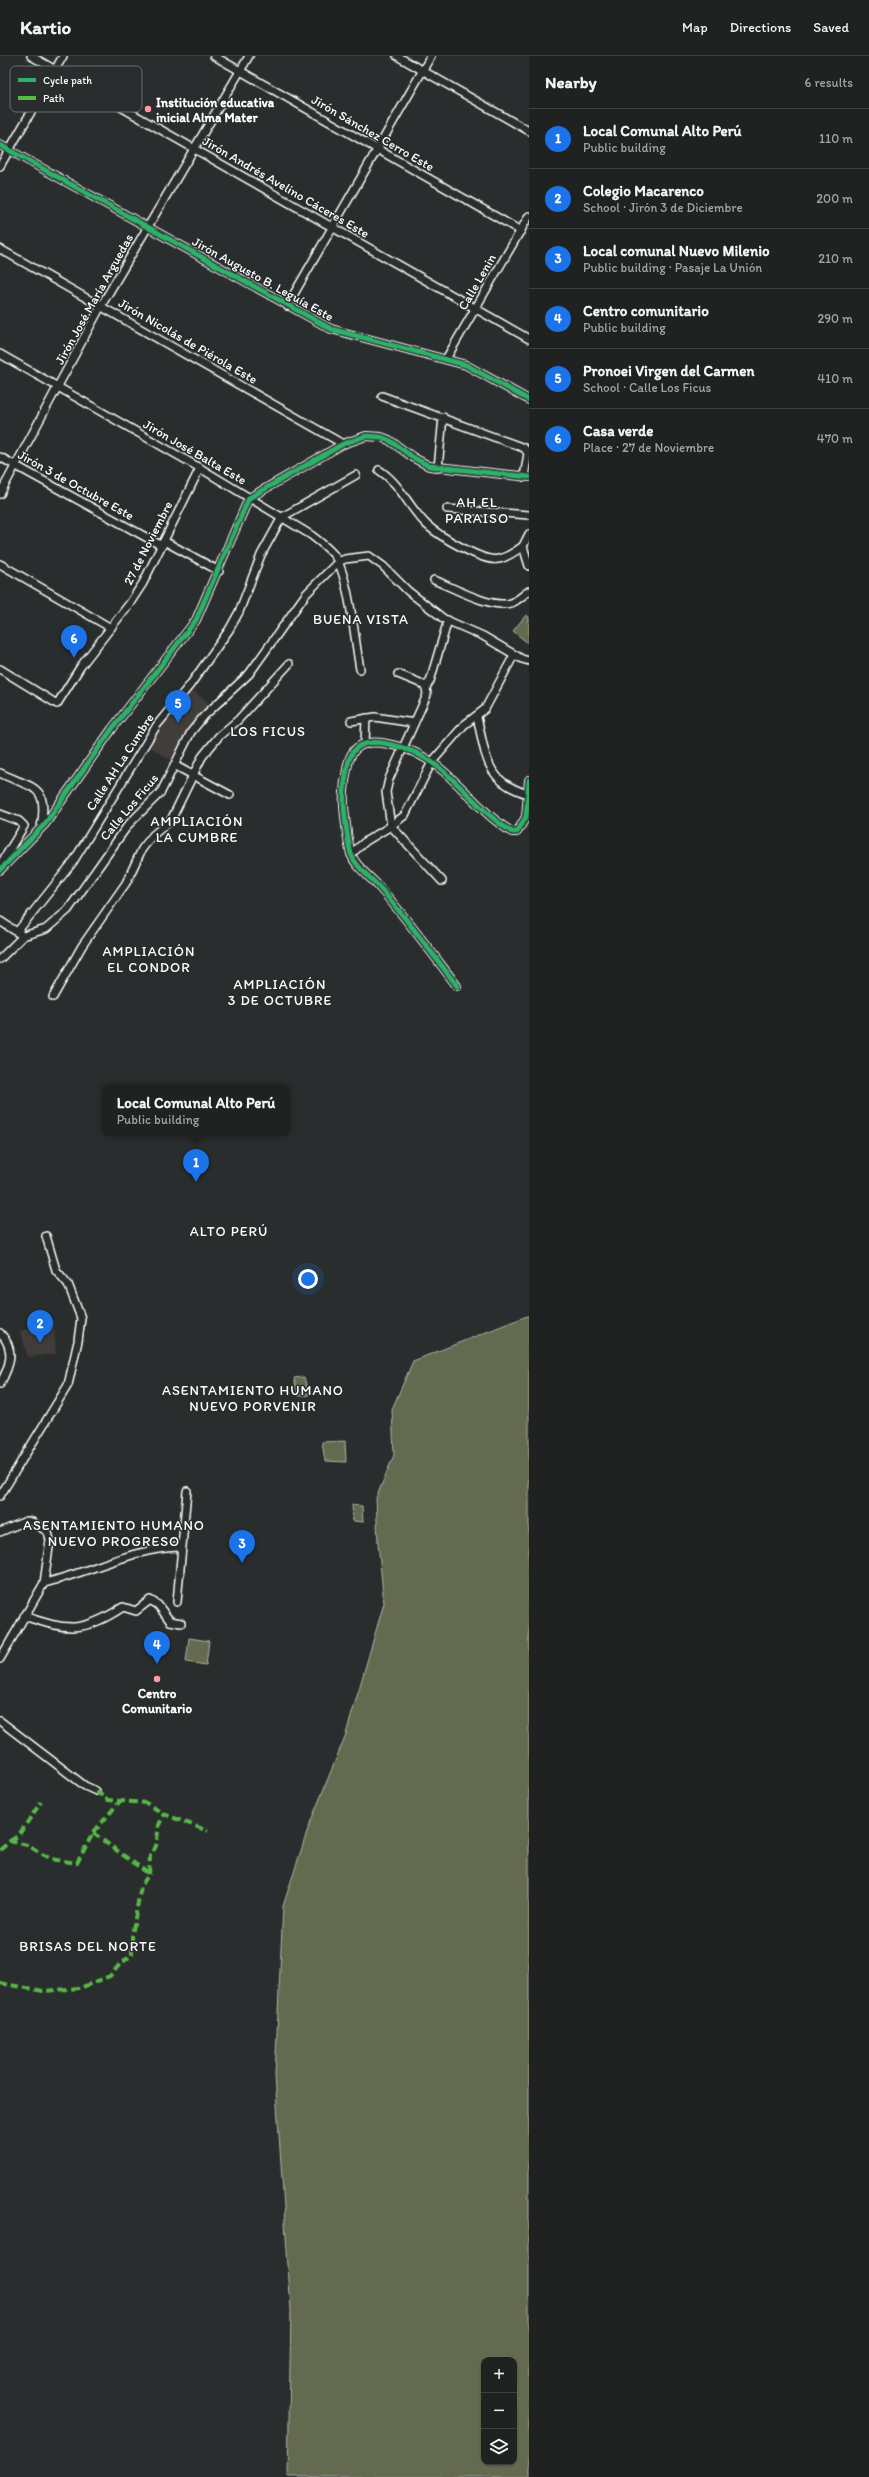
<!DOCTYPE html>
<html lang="en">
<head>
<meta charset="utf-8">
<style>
  body { margin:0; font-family:Itim,sans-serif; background:#2d2f2f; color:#f1f3f6 }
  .controls { position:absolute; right:12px; bottom:12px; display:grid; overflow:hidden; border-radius:8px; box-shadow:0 1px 3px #0004 }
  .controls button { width:36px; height:36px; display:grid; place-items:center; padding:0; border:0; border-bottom:1px solid #3d3f40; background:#202222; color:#f1f3f6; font:20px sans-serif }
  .you { position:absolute; left:308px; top:1223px; width:14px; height:14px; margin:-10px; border:3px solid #fff; border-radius:50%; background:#1a73e8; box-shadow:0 0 0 6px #1a73e833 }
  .badge { display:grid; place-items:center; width:26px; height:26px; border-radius:50%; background:#1a73e8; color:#fff; font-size:13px; font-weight:700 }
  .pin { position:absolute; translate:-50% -33px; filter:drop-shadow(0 1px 2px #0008) }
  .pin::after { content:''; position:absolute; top:21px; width:14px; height:12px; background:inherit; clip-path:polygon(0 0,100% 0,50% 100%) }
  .popup { position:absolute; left:102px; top:1028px; width:188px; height:52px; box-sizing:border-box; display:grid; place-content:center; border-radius:8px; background:#202222; filter:drop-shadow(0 1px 3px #0005); font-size:13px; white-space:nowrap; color:#a2a4a5 }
  .popup b { font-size:15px; color:#f1f3f6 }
  .popup::after { content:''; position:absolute; left:50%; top:100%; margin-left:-8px; border:8px solid transparent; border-top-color:#202222 }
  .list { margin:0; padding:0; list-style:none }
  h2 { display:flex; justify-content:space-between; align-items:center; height:52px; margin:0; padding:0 16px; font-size:17px }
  h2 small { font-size:13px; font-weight:400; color:#a2a4a5 }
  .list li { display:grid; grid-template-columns:26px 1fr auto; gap:12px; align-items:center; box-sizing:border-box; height:60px; padding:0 16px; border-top:1px solid #3d3f40 }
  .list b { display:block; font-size:15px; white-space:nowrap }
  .list p { margin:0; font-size:13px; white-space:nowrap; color:#a2a4a5 }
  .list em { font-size:13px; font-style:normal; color:#a2a4a5 }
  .icon { flex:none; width:22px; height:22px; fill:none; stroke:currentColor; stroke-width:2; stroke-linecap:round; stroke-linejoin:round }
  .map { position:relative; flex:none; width:529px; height:2421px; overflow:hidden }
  header { display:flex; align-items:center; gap:24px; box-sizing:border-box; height:56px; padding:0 20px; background:#202222; border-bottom:1px solid #3d3f40 }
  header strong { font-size:19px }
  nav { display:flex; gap:22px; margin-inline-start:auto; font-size:14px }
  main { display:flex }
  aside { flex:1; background:#202222 }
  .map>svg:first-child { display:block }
  .built { fill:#3f3c3a }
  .green { fill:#646a4f; stroke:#b2b4a7; fill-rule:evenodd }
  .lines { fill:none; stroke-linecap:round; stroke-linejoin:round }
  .street-casing { stroke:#fff; stroke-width:10 }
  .street { stroke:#2a2d2e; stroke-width:7 }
  .quiet { stroke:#58b947; stroke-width:4; stroke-dasharray:8 4; stroke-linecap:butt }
  .cycleway-casing { stroke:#2a2d2e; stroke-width:8 }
  .cycleway { stroke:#2db169; stroke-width:5 }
  .poi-dot { fill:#ff9aa2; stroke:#2a2d2e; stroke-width:1.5 }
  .labels { text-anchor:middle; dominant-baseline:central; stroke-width:3; stroke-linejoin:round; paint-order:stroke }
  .poi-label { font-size:13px; font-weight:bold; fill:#fff; stroke:#2a2d2e; text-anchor:start }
  .street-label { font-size:13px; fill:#fff; stroke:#2a2d2e }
  .neighbourhood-label { font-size:14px; letter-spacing:1px; fill:#fff; stroke:#2a2d2e }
  .key { fill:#2a2d2e; stroke:#6a6c6d; stroke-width:1 }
  .key-label { font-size:11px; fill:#fff }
</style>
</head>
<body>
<header>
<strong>Kartio</strong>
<nav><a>Map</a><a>Directions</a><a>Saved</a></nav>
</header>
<main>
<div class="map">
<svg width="529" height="2421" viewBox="0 0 529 2421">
  <rect width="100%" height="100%" fill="#2a2d2e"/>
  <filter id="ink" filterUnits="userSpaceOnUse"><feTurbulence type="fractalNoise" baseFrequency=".025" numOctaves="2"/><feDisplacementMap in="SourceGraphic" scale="8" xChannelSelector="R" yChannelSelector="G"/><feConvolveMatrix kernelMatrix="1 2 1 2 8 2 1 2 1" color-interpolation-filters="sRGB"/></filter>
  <g filter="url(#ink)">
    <g class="built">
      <polygon points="191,633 211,649 187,676 170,704 146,689 159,671"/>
      <polygon points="54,1265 56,1298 28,1301 20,1275"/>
    </g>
    <g class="green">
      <polygon points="526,559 529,561 529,588 513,575"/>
      <path d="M527 1260H529V2421H288L291 2254 275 2020 283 1850 310 1767 346 1678 384 1547 378 1487 376 1442 394 1399 392 1353 413 1305ZM484 2304H514V2406H484Z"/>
      <polygon points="304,1321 309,1339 298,1340 294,1322"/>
      <polygon points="345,1385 346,1406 325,1405 322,1386"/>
      <polygon points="352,1449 362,1450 363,1466 353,1465"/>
      <polygon points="189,1582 209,1585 206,1609 186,1606"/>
    </g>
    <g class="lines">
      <defs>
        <g id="street">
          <polyline points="31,0 529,283"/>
          <polyline points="214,0 521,175"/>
          <polyline points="397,0 529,75"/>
          <polyline points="0,89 331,273 466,309 529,344"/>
          <polyline points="0,110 63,0"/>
          <polyline points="0,193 343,388"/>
          <polyline points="287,250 431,0"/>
          <path d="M0 298 200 412 311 479C319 485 328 492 334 499 349 518 355 587 360 613"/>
          <polyline points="446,303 529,160"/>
          <polyline points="382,340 524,392 528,397 524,421"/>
          <polyline points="0,401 162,490"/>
          <polyline points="438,412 443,361"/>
          <path d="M379 414C401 428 408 451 427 469 438 479 484 507 498 503 507 502 516 495 523 490"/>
          <polyline points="0,438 101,250 249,0"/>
          <polyline points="447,453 529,459"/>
          <polyline points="529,478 523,490 529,510"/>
          <polyline points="164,485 219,515"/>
          <polyline points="0,508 111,572"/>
          <path d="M434 524C454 532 491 553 511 547 517 545 523 539 529 535"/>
          <polyline points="0,613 57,648 81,610 130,547 143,527 200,412"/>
          <polyline points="426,631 430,625 448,564"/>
          <path d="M477 661C486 699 485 726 528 738"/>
          <polyline points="351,665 375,661 414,667"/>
          <polyline points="365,688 366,662"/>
          <polyline points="174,709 230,739"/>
          <path d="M0 717C32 733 49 727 41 771"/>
          <polyline points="0,758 19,765 24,770 0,809"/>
          <polyline points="351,798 366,785 391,770 386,736 389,723 427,639 426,631 420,627 398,618"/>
          <polyline points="0,814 45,768 112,673 196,564 249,442 343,388 366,380 381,381 389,384 414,402 429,410 529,421"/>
          <polyline points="442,825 391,770 405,759 432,706 464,669 485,653 514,599"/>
          <polyline points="0,865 20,878"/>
          <polyline points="17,876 73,806 157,669 190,629 229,574 239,556 261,499 282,461 356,419"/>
          <polyline points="0,903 23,880 46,873 68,854 128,769 161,736 191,676 204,660 249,618 306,538 338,506 345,503 369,500 383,510 408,535 444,563 483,580 522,603 529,605"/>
          <path d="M457 930C432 897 407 863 380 832 371 821 356 812 351 798 349 791 348 783 347 777 343 748 342 737 348 708 354 680 381 685 403 692 449 706 472 752 512 776H517L526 761 529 724"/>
          <polyline points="53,941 82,890 126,827 142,793 153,779 171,764 202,701 219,680 238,664 289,608"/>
          <path d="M0 1277C16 1293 10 1310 0 1328"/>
          <polyline points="0,1440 68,1329 78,1285 81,1262 68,1228 56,1214 46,1180"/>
          <polyline points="0,1476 26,1465 32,1466 48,1476 50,1484 44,1527 0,1603"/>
          <path d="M44 1527C91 1516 133 1492 181 1491"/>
          <polyline points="177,1546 187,1435"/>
          <path d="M24 1560C68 1575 83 1577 123 1551L136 1555 150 1544 158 1549 170 1565 181 1567"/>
          <polyline points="0,1665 85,1730 96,1735"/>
        </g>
      </defs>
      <use href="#street" class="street-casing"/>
      <use href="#street" class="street"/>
      <g class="quiet">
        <polyline points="96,1735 108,1744 146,1747 164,1758 208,1775"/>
        <polyline points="93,1777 149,1818"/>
        <polyline points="10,1785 18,1780 41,1746"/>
        <polyline points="0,1794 10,1785 27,1789 51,1803 77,1807 93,1777 120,1745"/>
        <polyline points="0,1927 43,1935 80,1932 110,1920 120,1908 132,1899 132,1879 141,1830 149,1818 150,1800 156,1790 159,1769 164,1758"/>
      </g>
      <defs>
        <g id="cycleway">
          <polyline points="0,89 331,273 466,309 529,344"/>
          <polyline points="0,814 45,768 112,673 196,564 249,442 343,388 366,380 381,381 389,384 414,402 429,410 529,421"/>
          <path d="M457 930C432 897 407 863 380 832 371 821 356 812 351 798 349 791 348 783 347 777 343 748 342 737 348 708 354 680 381 685 403 692 449 706 472 752 512 776H517L526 761 529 724"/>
        </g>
      </defs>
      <use href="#cycleway" class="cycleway-casing"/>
      <use href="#cycleway" class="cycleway"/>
    </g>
  </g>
  <g class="poi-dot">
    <circle cx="148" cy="53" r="4"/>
    <circle cx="157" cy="1623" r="4"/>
  </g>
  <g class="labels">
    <g class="poi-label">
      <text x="156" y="46">Institución educativa<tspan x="156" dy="15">inicial Alma Mater</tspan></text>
      <text x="157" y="1637" text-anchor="middle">Centro<tspan x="157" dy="15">Comunitario</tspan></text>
    </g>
    <g class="street-label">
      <text transform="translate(373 77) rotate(30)">Jirón Sánchez Cerro Este</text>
      <text transform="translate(286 131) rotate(30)">Jirón Andrés Avelino Cáceres Este</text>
      <text transform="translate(263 223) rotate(29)">Jirón Augusto B. Leguía Este</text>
      <text transform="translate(477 226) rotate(-60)">Calle Lenin</text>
      <text transform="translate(94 243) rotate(-61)">Jirón José María Arguedas</text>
      <text transform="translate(188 285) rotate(30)">Jirón Nicolás de Piérola Este</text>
      <text transform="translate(195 396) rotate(30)">Jirón José Balta Este</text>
      <text transform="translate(76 429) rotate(29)">Jirón 3 de Octubre Este</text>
      <text transform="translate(148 487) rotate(-63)">27 de Noviembre</text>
      <text transform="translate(120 706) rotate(-57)">Calle AH La Cumbre</text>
      <text transform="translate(129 751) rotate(-50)">Calle Los Ficus</text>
    </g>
    <g class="neighbourhood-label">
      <text x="477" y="446">AH EL<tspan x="477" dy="16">PARAISO</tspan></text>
      <text x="361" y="563">BUENA VISTA</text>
      <text x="268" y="675">LOS FICUS</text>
      <text x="197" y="765">AMPLIACIÓN<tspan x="197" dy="16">LA CUMBRE</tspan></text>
      <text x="149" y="895">AMPLIACIÓN<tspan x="149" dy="16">EL CONDOR</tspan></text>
      <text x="280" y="928">AMPLIACIÓN<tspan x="280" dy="16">3 DE OCTUBRE</tspan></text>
      <text x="229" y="1175">ALTO PERÚ</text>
      <text x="253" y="1334">ASENTAMIENTO HUMANO<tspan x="253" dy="16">NUEVO PORVENIR</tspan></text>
      <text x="114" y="1469">ASENTAMIENTO HUMANO<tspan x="114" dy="16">NUEVO PROGRESO</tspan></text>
      <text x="88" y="1890">BRISAS DEL NORTE</text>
    </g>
  </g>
  <rect x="10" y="10" width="132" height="46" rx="6" class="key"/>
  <rect x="18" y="22" width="18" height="4" fill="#2db169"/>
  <rect x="18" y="40" width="18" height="4" fill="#58b947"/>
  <g class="key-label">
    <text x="43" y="28">Cycle path</text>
    <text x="43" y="46">Path</text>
  </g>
</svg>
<div class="controls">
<button>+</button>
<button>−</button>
<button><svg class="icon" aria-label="layers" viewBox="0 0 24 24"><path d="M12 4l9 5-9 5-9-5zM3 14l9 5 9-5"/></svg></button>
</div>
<div class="you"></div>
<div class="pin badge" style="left:196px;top:1126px">1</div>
<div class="popup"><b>Local Comunal Alto Perú</b>Public building</div>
<div class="pin badge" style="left:40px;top:1287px">2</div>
<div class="pin badge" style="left:242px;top:1507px">3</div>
<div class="pin badge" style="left:157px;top:1608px">4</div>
<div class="pin badge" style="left:178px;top:667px">5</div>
<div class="pin badge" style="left:74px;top:602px">6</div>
</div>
<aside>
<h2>Nearby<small>6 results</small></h2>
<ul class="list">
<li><span class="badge">1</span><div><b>Local Comunal Alto Perú</b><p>Public building</p></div><em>110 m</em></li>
<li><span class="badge">2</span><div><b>Colegio Macarenco</b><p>School · Jirón 3 de Diciembre</p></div><em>200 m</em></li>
<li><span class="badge">3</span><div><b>Local comunal Nuevo Milenio</b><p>Public building · Pasaje La Unión</p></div><em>210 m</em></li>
<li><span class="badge">4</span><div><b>Centro comunitario</b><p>Public building</p></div><em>290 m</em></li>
<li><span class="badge">5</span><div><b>Pronoei Virgen del Carmen</b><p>School · Calle Los Ficus</p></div><em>410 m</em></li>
<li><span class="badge">6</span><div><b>Casa verde</b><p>Place · 27 de Noviembre</p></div><em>470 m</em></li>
</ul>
</aside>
</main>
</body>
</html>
